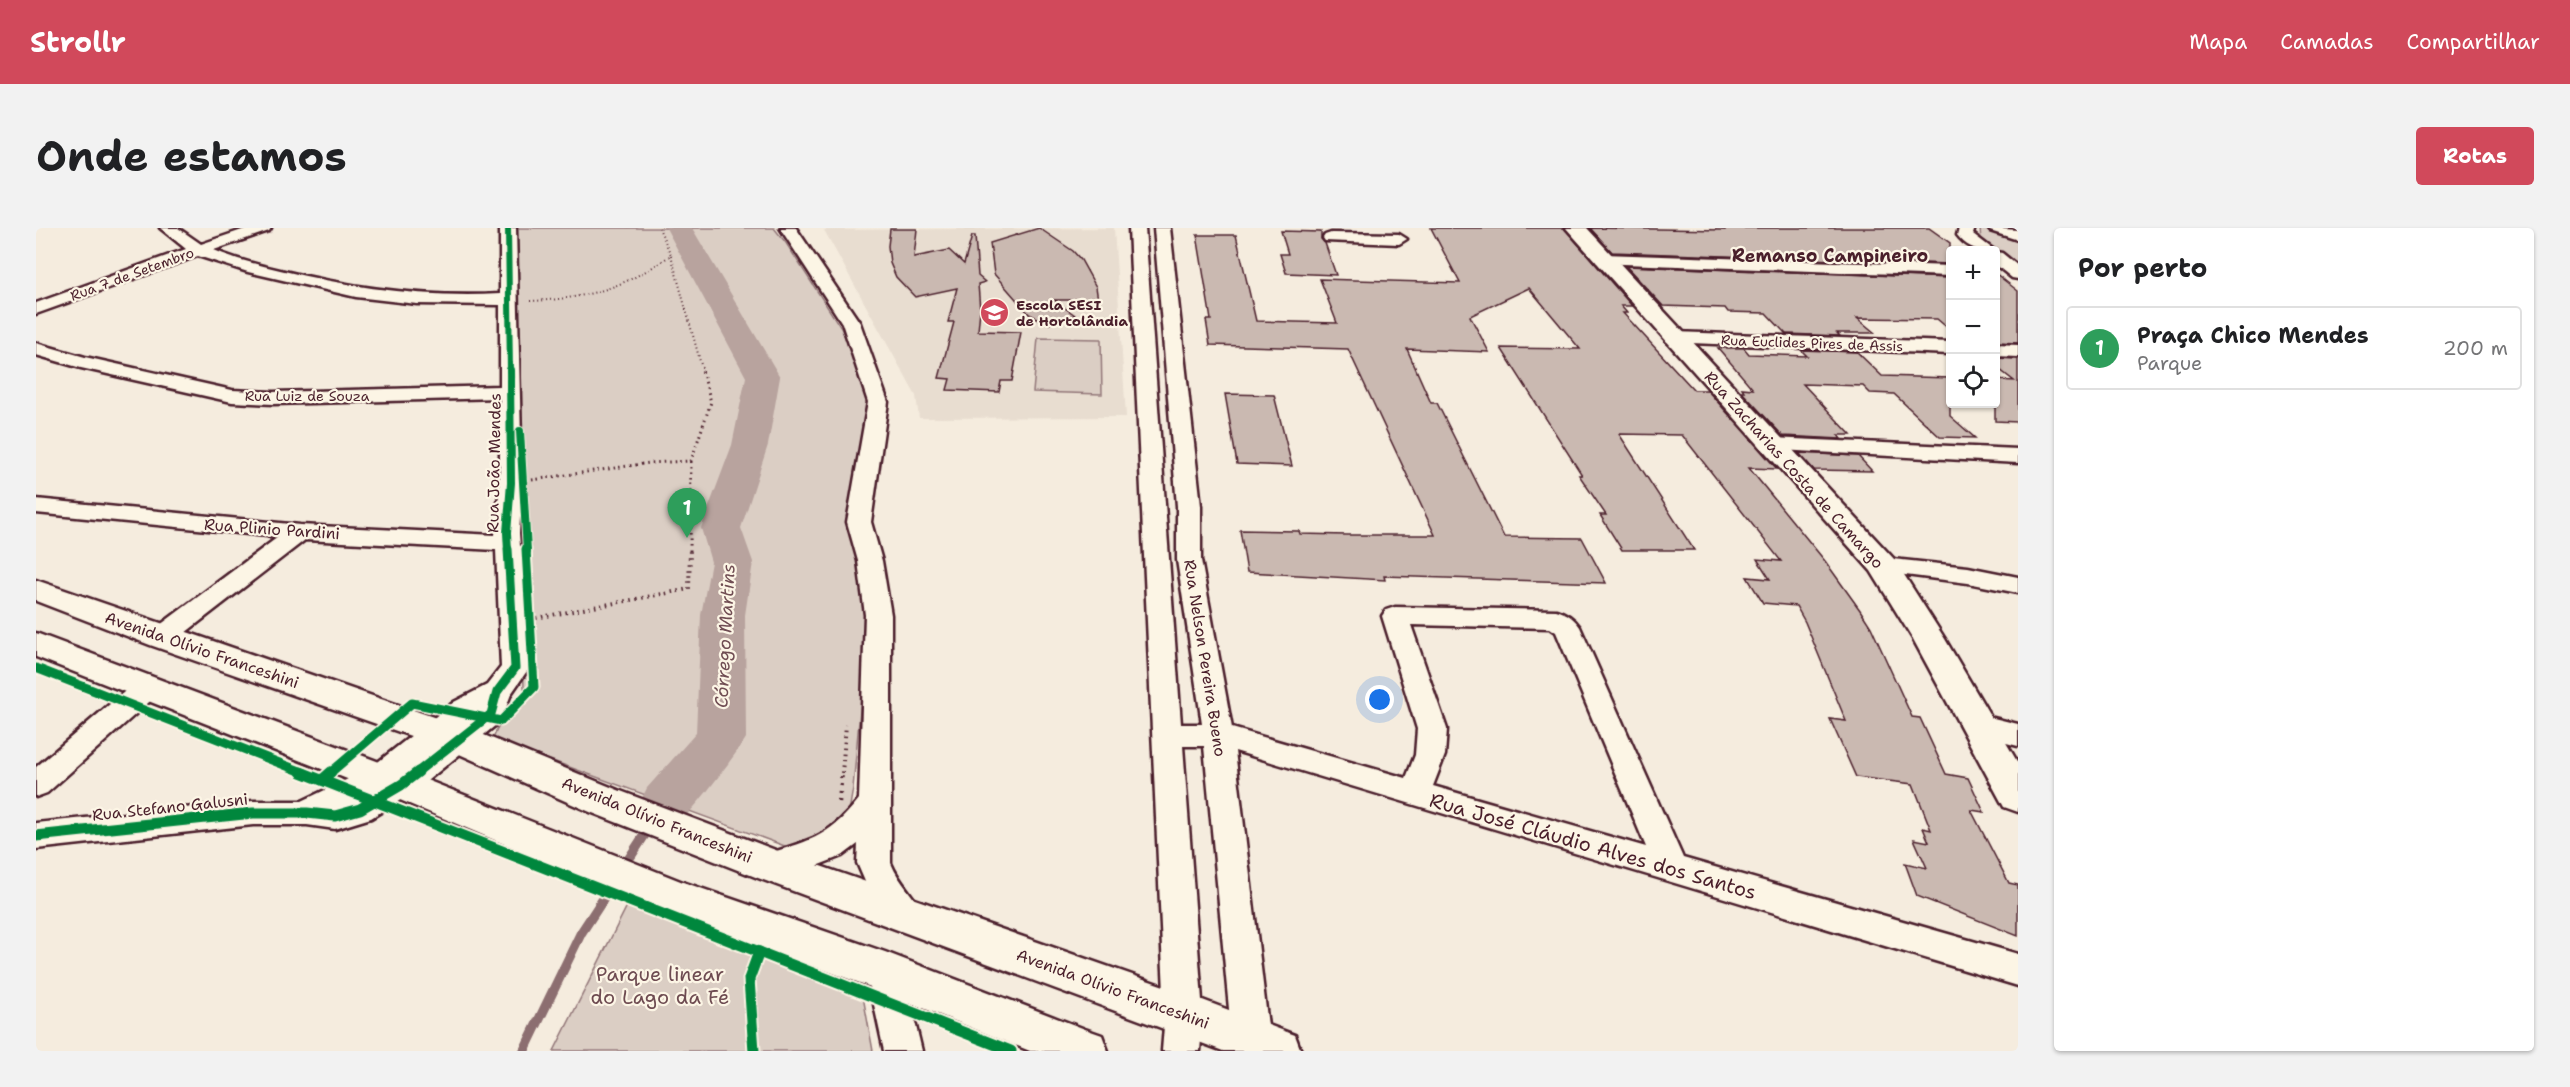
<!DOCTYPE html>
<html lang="pt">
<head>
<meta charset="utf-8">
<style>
  body { margin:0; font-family:"Shantell Sans",sans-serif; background:#f2f2f2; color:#202124 }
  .controls { position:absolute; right:18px; top:18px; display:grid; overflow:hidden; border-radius:6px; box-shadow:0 2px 4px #0004 }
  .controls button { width:54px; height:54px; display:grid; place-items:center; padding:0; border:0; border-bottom:2px solid #e0e0e0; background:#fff; color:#202124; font:30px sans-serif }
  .you { position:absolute; left:1344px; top:472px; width:21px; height:21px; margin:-15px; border:4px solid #fff; border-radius:50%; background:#1a73e8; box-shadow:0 0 0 9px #1a73e833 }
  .badge { display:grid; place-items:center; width:39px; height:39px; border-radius:50%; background:#d1495b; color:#fff; font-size:20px; font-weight:700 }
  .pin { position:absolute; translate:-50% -50px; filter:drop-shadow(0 2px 3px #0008) }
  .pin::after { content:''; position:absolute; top:32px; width:21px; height:18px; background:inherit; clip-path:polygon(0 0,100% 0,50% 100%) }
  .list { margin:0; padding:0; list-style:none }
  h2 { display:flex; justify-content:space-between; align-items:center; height:78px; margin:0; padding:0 24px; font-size:26px }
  h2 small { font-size:20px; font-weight:400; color:#757577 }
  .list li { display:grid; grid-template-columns:39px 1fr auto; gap:18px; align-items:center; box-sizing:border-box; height:84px; margin:0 12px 12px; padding:0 12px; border:2px solid #e0e0e0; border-radius:6px }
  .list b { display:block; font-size:22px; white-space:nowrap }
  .list p { margin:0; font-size:20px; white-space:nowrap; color:#757577 }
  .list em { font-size:20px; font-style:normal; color:#757577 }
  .icon { flex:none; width:33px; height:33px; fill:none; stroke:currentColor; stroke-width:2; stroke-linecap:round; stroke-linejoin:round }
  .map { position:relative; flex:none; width:1982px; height:823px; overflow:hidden; border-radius:6px }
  header { display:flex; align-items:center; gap:36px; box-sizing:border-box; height:84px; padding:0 30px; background:#d1495b; color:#fff }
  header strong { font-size:28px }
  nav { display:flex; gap:33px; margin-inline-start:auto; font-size:21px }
  .intro { display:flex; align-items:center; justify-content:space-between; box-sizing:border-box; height:144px; padding:0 36px }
  h1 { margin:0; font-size:42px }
  .button { padding:15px 27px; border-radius:6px; background:#d1495b; color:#fff; font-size:21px; font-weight:700 }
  main { display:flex; gap:36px; padding:0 36px }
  aside { flex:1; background:#fff; border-radius:6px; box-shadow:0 2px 4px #0004 }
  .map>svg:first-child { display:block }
  .built { fill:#e8ddd0 }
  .green { fill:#dbcec4; stroke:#927678; stroke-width:1.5 }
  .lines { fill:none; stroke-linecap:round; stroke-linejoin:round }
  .stream { stroke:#8c6e70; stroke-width:10 }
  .river { fill:#b8a39e; fill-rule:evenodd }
  .building { fill:#cab9b1; stroke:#4a1f2b; stroke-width:1.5 }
  .minor-casing { stroke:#4a1f2b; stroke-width:5 }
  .major-casing { stroke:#4a1f2b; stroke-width:5 }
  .path-far3 { stroke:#4a1f2b; stroke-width:2; stroke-dasharray:1 3; stroke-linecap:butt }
  .path-far2 { stroke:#4a1f2b; stroke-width:3; stroke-dasharray:1.5 4; stroke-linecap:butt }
  .path-far1 { stroke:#4a1f2b; stroke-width:4; stroke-dasharray:1.5 4.5; stroke-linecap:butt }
  .path { stroke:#4a1f2b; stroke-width:4.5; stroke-dasharray:2 6; stroke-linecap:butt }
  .minor { fill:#fcf5e5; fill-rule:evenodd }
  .major { fill:#fcf5e5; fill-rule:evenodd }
  .cycleway-far3-casing { stroke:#fcf5e5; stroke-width:8 }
  .cycleway-far2-casing { stroke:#fcf5e5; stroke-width:10 }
  .cycleway-far1-casing { stroke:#fcf5e5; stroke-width:13 }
  .cycleway-casing { stroke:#fcf5e5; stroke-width:15 }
  .cycleway-far3 { stroke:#00873e; stroke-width:6 }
  .cycleway-far2 { stroke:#00873e; stroke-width:8 }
  .cycleway-far1 { stroke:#00873e; stroke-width:9 }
  .cycleway { stroke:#00873e; stroke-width:11 }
  .labels { text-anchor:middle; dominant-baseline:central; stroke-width:4.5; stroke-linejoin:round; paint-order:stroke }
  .far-street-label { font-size:14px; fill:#4a1f2b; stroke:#fcf5e5 }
  .far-poi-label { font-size:14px; font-weight:bold; fill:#4a1f2b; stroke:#fcf5e5; text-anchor:start }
  .street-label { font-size:16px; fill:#4a1f2b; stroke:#fcf5e5 }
  .far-district-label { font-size:18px; font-weight:bold; fill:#4a1f2b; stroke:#fcf5e5 }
  .water-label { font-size:18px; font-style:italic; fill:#704d53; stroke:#fcf5e5 }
  .near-street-label { font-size:20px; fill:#4a1f2b; stroke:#fcf5e5 }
  .near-park-label { font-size:20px; fill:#6e4b51; stroke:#fcf5e5 }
</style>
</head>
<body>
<header>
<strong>Strollr</strong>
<nav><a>Mapa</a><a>Camadas</a><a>Compartilhar</a></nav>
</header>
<div class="intro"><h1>Onde estamos</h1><a class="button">Rotas</a></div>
<main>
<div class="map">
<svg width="1982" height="823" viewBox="0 0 1982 823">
  <rect width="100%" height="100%" fill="#f5ecde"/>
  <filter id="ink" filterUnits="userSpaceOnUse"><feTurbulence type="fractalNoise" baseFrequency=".0167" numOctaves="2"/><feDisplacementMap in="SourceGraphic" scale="12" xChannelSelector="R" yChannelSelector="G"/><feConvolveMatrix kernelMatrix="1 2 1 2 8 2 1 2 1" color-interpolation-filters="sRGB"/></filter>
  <g filter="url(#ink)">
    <polygon class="built" points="1078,0 1090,189 883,190 880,168 788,2"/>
    <g class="green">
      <polygon points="477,0 738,0 750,15 805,100 836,172 828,337 830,415 817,560 809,608 776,628 457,511 469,482 488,462"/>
      <polygon points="1944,0 1982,0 1982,40 1945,13"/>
      <polygon points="1002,110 1065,111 1066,166 997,164"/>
      <polygon points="592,676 826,763 837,823 518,823"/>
    </g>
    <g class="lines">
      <g class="stream">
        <polyline points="621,587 630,574"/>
        <polyline points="587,640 615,597"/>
        <polyline points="488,823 545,705 579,653"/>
      </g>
      <path class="river" d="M630 0H656L744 149 732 217 705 300 717 334 709 387 710 510C702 523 659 582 648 589 635 596 624 593 611 588L604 574 611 560 660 505 665 387 675 334 665 300 696 217 710 149Z"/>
    </g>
    <g class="building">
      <polygon points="1003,0 1037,23 1045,32 1060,59 1062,72 1018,72 1039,87 1013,96 993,86 958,46 954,15"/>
      <polygon points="1395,0 1528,0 1596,78 1585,78 1591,85 1587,85 1658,162 1671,162 1741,241 1713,240 1789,333 1824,382 1835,399 1876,489 1884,490 1910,546 1932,550 1948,584 1935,582 1973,655 1982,657 1982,708 1881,668 1869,635 1891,640 1878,611 1893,614 1887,600 1895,602 1877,556 1820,549 1794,491 1810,493 1769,394 1760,378 1727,375 1711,349 1734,351 1721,331 1745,333 1646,207 1583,206 1658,322 1586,322 1564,287 1570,287 1543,247 1546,247 1465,120 1544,121 1493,60 1434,88 1453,124 1371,121 1395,175 1401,175 1468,309 1546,310 1570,355 1348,348 1349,352 1211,344 1204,302 1263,303 1264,306 1311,307 1399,307 1312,121 1174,117 1170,92 1175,92 1161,7 1200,7 1220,93 1301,95 1284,51 1424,55"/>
      <polygon points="1554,0 1689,2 1689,0 1893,0 1914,15 1914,36 1576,24"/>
      <polygon points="854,1 881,1 878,29 913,22 928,36 936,8 939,8 942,48 949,54 942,56 944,82 942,103 985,104 976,153 965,153 963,164 911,162 914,151 903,150 918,94 912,94 921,60 879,69 860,49 854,35 852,18"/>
      <polygon points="1245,3 1285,4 1285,11 1289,15 1300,47 1250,45 1244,26 1252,26"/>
      <polygon points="1590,38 1914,50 1914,102 1901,91 1821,90 1839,105 1801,105 1804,108 1750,106 1730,85 1692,84 1689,80 1627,78"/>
      <polygon points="1959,45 1982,63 1982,115 1959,114"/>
      <polygon points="1682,120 1708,120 1713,126 1771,128 1765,122 1821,124 1846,148 1914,150 1914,188 1939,210 1904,209 1858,166 1834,165 1827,158 1767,156 1815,207 1802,207 1805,211 1747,208 1705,163 1708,163 1706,160 1717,161"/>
      <polygon points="1959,130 1982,131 1982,194 1959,193 1959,152 1978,153 1959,138"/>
      <polygon points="1189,166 1238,167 1256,238 1201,236"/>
      <polygon points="1763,225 1822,228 1836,243 1778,242"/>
    </g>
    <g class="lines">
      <defs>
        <g id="minor">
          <path d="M124 0H142L165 16 212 0H235L233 3 178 22C199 31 222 37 244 42 316 60 390 70 464 66V0H480L486 255 483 305 493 440 475 466 465 493 376 565 335 590 299 601 271 597H217L0 621V595L217 573H266L333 541 418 474 451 457 465 439 460 322 269 312 136 415 126 418 116 415 113 409 116 403 242 309 0 285V271L264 297 459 307 464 255V170L237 176 196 174 45 140 0 127V115L49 129 196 162 237 164 464 158V77L381 76 320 69 212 44 162 28 0 86V75L150 21Z"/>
          <path d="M744 0H760L824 95 852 174 835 294 846 333 855 387V635C863 655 879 668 888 687L883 697 871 702 859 697 834 665 821 635 822 616 806 628 770 642 736 652 724 648 719 638 724 628C771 613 791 612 823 571L829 387 822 333 811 294 832 174 806 95Z"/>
          <path d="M1093 0H1109L1145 496H1166L1141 332V278L1118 0H1134L1165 278V332L1196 500 1370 550 1379 527 1381 501 1346 388 1350 382 1359 379 1520 382C1531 385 1538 390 1544 399L1647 630 1982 726V758L1199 523 1235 823H1197L1168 518H1147L1167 786 1164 823H1126L1129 786ZM1375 397 1514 400 1520 404 1610 619 1397 558 1409 527 1411 501Z"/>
          <path d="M1923 0H1939L1937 6 1958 22C1943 24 1931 20 1921 7Z"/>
          <polygon points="1952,0 1982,2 1982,12 1954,3"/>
          <polygon points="1295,5 1363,6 1371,11 1363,16 1289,13 1287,10 1289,7"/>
          <polygon points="1960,24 1966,25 1982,38 1982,51 1976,50 1960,37"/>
          <polygon points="1567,26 1914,38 1914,48 1561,35 1559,31"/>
          <polygon points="1638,104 1914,114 1914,126 1631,114 1629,110 1631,106"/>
          <polygon points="1960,116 1982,117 1982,129 1960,128"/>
          <polygon points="1734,210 1982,221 1982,235 1726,221 1723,216 1726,211"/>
          <polygon points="1847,330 1932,339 1982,349 1982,365 1932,355 1838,343 1835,338 1838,333"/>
          <polygon points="111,450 121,453 125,460 121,467 11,565 0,569 0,539 101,453"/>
          <polygon points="1941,486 1982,496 1982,518 1931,505 1926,497 1931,489"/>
          <polygon points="849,728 862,733 867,744 886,823 848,823 831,744 836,733"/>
        </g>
        <g id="major">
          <polygon points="1530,0 1551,0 1858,331 1909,411 1982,535 1982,584 1968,579 1877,411 1835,343"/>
          <polygon points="0,352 438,503 582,562 750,626 1148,765 1259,807 1265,823 1187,823 722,650 554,584 412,521 114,417 0,373"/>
          <polygon points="0,405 378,547 647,654 849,724 1049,801 1066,807 1072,823 994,823 835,759 618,679 352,567 0,429"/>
        </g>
      </defs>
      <use href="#minor" class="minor-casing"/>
      <use href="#major" class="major-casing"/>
      <g class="path-far3">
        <polyline points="635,27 667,144"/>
        <path d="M494 73C551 71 588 60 635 27L623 0"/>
      </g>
      <g class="path-far2">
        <polyline points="496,252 613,235 655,233 675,174 666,142"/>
        <polyline points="654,323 655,233"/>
      </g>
      <g class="path-far1">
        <polyline points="500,390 653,361 654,321"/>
        <polyline points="806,545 810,497"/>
      </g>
      <polyline class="path" points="803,574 806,544"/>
      <use href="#minor" class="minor"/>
      <use href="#major" class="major"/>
      <defs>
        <polyline id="cycleway-far3" points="472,0 474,144"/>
        <g id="cycleway-far2">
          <polyline points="484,203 491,323"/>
          <polyline points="472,323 471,305 475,255 474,142"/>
        </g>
        <g id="cycleway-far1">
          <polyline points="0,440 269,545"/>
          <polyline points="294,545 376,475 465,493 498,459 490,321"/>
          <polyline points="380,545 455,486 461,464 479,440 472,321"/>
        </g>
        <g id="cycleway">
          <polyline points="265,544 975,823"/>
          <polyline points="286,552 295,544"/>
          <polyline points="0,608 217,585 271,585 299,588 324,581 365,557 382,544"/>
          <polyline points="718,823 713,751 723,724"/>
        </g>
      </defs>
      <use href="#cycleway-far3" class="cycleway-far3-casing"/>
      <use href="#cycleway-far2" class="cycleway-far2-casing"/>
      <use href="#cycleway-far1" class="cycleway-far1-casing"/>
      <use href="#cycleway" class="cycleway-casing"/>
      <use href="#cycleway-far3" class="cycleway-far3"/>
      <use href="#cycleway-far2" class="cycleway-far2"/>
      <use href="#cycleway-far1" class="cycleway-far1"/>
      <use href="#cycleway" class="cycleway"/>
    </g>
  </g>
  <defs>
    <symbol id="school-disc" viewBox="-11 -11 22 22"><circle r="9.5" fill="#d1495b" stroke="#fcf5e5"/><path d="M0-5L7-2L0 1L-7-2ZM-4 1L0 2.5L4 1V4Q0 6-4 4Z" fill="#fff"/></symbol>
  </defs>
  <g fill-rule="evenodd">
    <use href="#school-disc" x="942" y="68" width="33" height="33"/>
  </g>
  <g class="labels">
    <g class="far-street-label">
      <text transform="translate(96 46) rotate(-20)">Rua 7 de Setembro</text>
      <text transform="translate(1776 115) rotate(2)">Rua Euclides Pires de Assis</text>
      <text x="271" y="168">Rua Luiz de Souza</text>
    </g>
    <g class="far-poi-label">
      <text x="980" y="77">Escola SESI<tspan x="980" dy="16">de Hortolândia</tspan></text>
    </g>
    <g class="street-label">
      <text transform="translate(458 235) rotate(-89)">Rua João Mendes</text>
      <text transform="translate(1758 242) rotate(48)">Rua Zacharias Costa de Camargo</text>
      <text transform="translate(236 301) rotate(4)">Rua Plinio Pardini</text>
      <text transform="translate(166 422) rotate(19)">Avenida Olívio Franceshini</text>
      <text transform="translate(1169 430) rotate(81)">Rua Nelson Pereira Bueno</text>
      <text transform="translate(134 579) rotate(-6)">Rua Stefano Galusni</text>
      <text transform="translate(621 592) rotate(22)">Avenida Olívio Franceshini</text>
      <text transform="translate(1077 761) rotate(20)">Avenida Olívio Franceshini</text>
    </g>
    <g class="far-district-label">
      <text x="1794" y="28">Remanso Campineiro</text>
    </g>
    <g class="water-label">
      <text transform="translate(689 408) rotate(-87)">Córrego Martins</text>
    </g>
    <g class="near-street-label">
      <text transform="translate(1557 618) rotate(16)">Rua José Cláudio Alves dos Santos</text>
    </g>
    <g class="near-park-label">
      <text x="624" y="746">Parque linear<tspan x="624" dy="23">do Lago da Fé</tspan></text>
    </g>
  </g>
</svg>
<div class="controls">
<button>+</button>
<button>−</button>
<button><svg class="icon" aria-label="locate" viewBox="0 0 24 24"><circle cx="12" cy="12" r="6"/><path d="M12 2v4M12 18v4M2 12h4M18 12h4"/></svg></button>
</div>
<div class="you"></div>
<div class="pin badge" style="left:651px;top:310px;background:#2e9e5b">1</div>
</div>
<aside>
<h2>Por perto<small></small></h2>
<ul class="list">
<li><span class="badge" style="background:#2e9e5b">1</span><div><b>Praça Chico Mendes</b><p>Parque</p></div><em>200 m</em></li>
</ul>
</aside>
</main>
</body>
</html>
